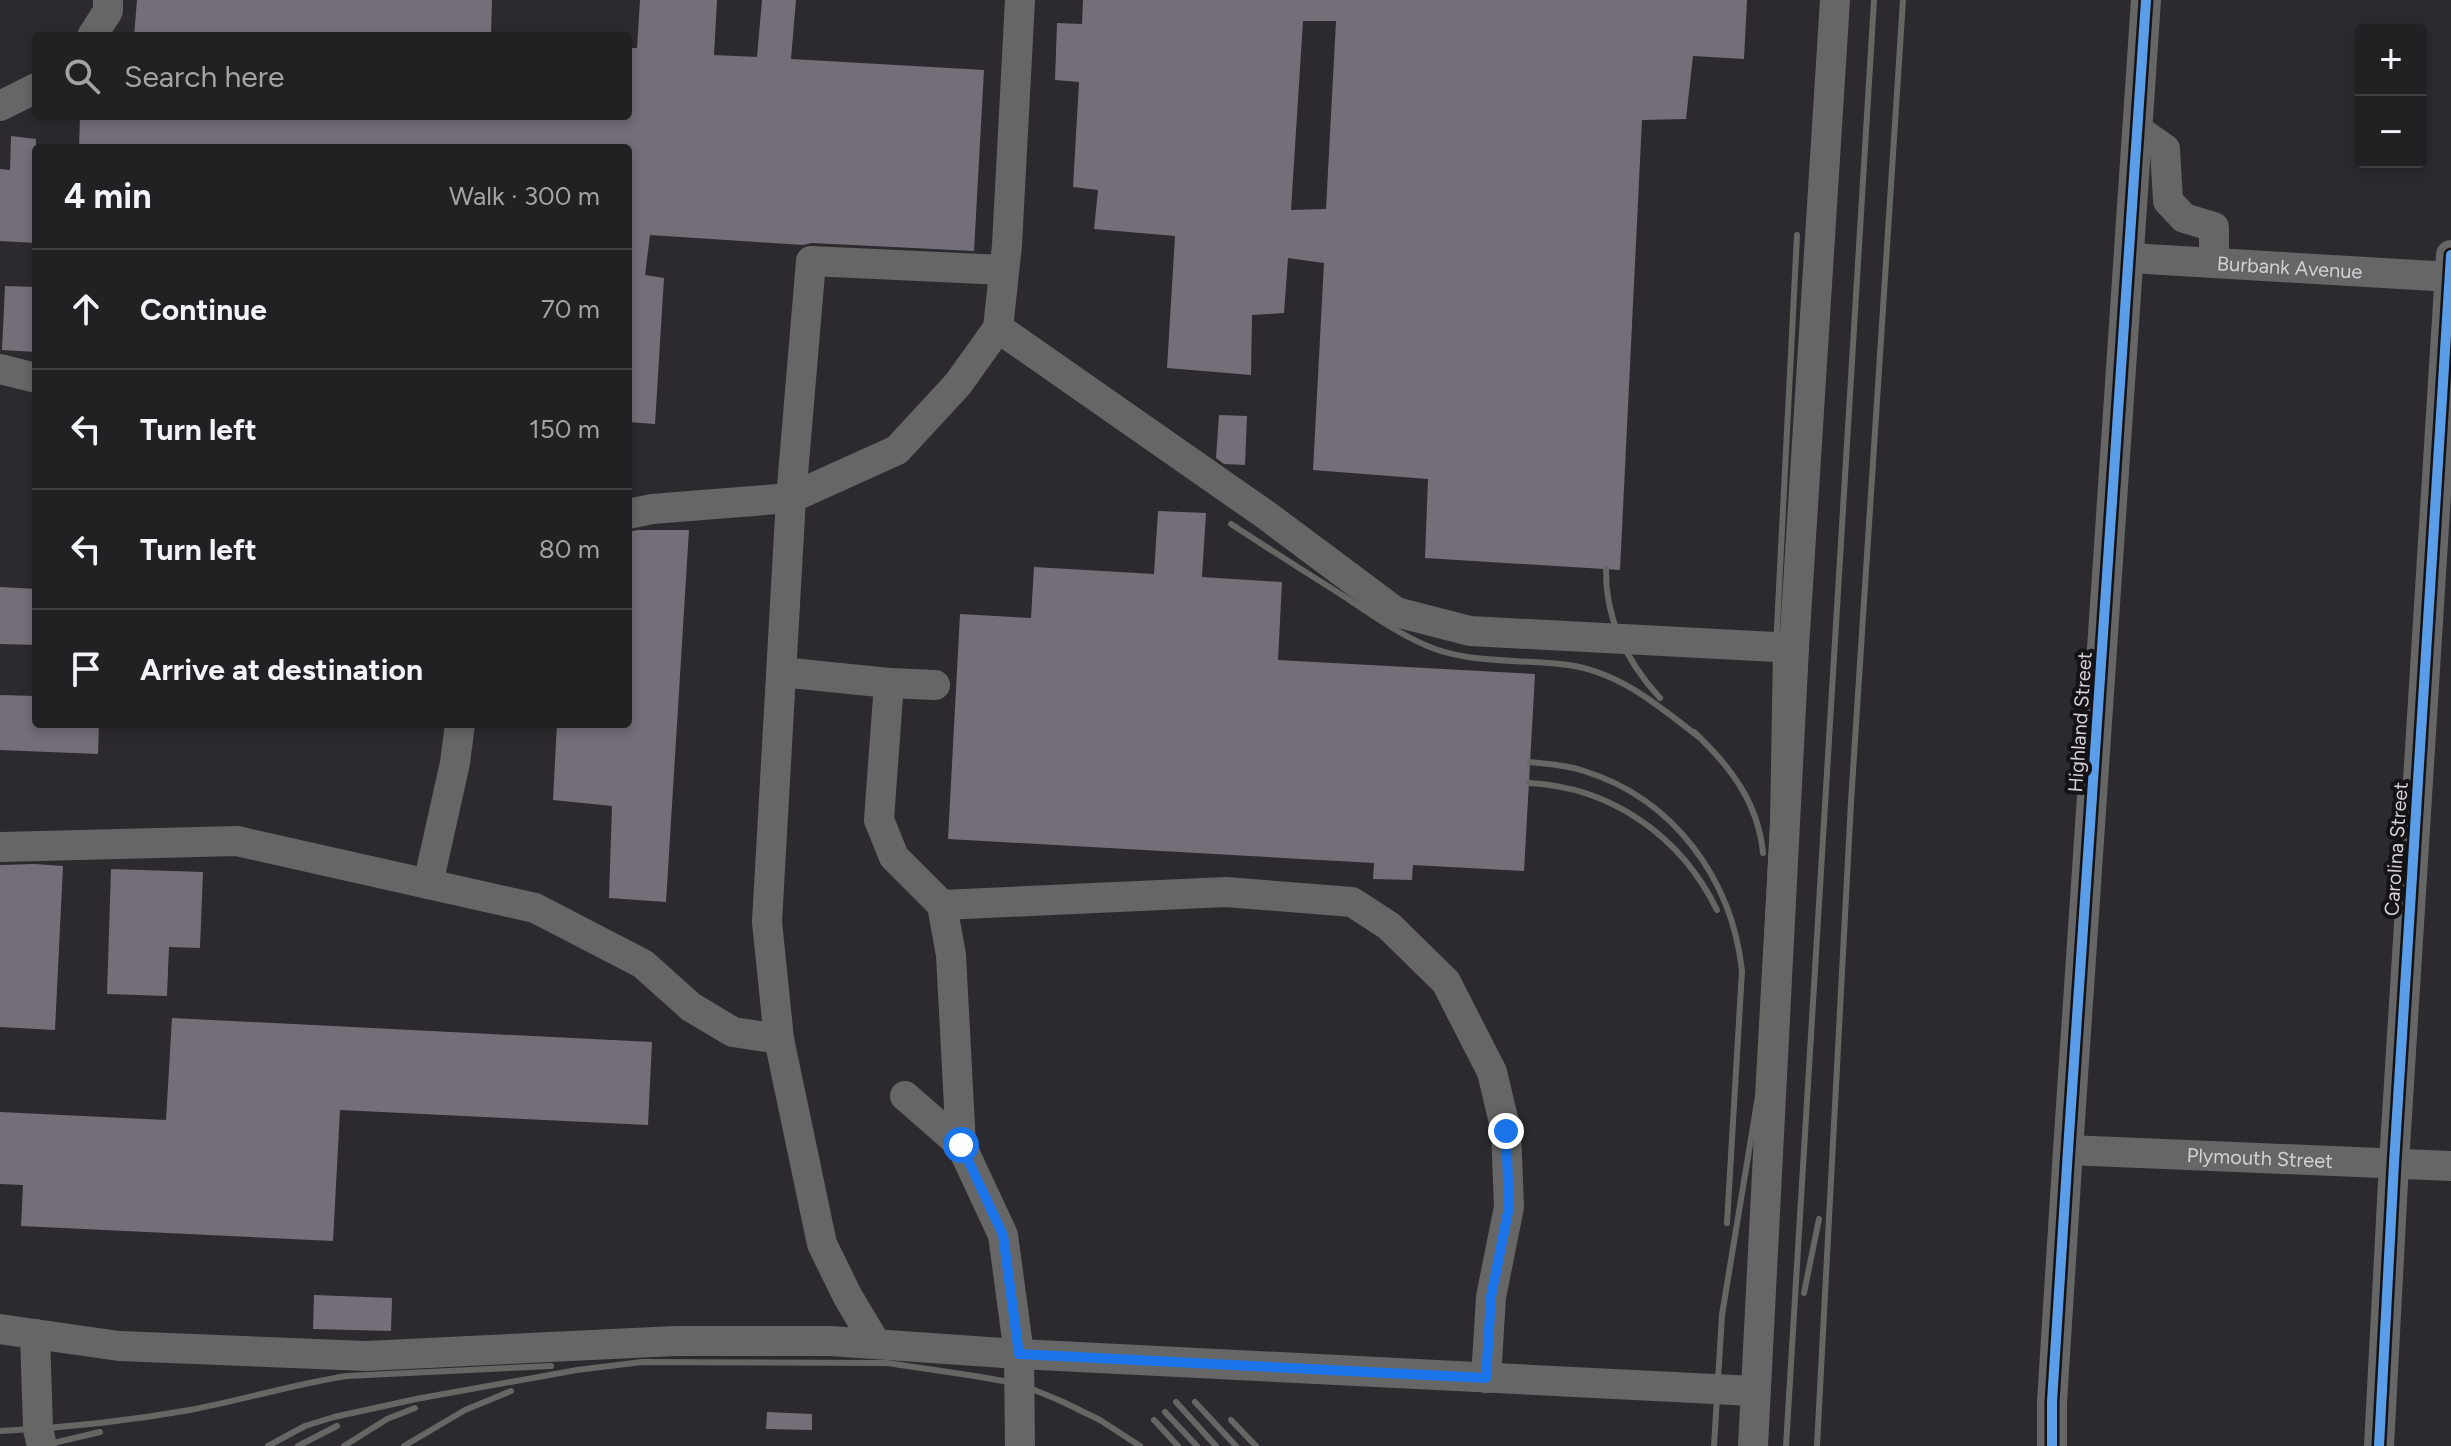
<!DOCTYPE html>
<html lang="en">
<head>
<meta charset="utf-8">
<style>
  body { margin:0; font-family:Figtree,sans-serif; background:#2d2d2f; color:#f1f3f6 }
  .controls { position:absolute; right:24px; top:24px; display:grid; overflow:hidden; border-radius:8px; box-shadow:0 4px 12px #0003 }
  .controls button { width:72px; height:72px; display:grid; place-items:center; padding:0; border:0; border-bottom:2px solid #3e3e40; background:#212022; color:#f1f3f6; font:40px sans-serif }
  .stop { position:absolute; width:24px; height:24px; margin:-18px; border:6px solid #1a73e8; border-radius:50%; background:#fff }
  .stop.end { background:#1a73e8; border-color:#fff; box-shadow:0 2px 8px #0008 }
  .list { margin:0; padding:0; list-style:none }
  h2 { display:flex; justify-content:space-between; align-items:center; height:104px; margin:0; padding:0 32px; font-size:34px }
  h2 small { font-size:26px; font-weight:400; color:#a2a3a5 }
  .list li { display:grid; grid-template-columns:52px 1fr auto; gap:24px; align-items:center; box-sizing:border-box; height:120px; padding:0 32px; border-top:2px solid #3e3e40 }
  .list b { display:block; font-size:30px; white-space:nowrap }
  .list em { font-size:26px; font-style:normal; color:#a2a3a5 }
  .icon { flex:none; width:44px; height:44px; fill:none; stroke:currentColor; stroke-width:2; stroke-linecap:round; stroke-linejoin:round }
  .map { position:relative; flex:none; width:2451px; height:1446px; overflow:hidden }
  .search { position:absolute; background:#212022; box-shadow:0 4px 12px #0003; left:32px; top:32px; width:600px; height:88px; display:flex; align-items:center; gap:20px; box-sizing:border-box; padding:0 28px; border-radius:8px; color:#a2a3a5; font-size:30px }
  .panel { position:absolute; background:#212022; box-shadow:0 4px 12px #0003; left:32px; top:144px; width:600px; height:584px; border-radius:8px }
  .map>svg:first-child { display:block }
  .building { fill:#746e78; fill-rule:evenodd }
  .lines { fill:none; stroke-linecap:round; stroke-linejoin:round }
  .minor { stroke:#656665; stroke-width:30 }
  .rail { stroke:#666665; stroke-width:6 }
  .cycleway-casing { stroke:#141215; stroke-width:15 }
  .cycleway { stroke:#5a9eea; stroke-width:10 }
  .route { stroke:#1a73e8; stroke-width:10 }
  .labels { text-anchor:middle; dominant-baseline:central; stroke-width:8; stroke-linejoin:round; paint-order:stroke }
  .street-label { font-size:20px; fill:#d4d0d6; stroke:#141215 }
</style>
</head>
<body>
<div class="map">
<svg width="2451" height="1446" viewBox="0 0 2451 1446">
  <rect width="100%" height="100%" fill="#2c2a2e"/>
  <g class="building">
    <polygon points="137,0 492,0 491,36 134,36"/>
    <polygon points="640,0 717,0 714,55 757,57 762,0 796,0 791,59 984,70 974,251 812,243 803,245 650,235 645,275 664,278 655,424 628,422 628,148 79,148 80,116 628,116 628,48 637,48"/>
    <path d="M1083 0H1747L1744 59 1693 56 1686 119 1642 120 1620 570 1425 558 1428 479 1313 470 1324 263 1288 258 1284 313 1252 315 1251 375 1167 368 1175 236 1094 229 1098 190 1073 187 1079 82 1055 80 1057 23 1082 24ZM1303 21H1336L1326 209 1291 210Z"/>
    <polygon points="11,136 36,139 36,243 0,241 0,169 10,170"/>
    <polygon points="5,286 36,287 36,352 2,350"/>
    <polygon points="1219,415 1247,416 1245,465 1224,464 1216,458"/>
    <polygon points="1158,511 1206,513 1202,577 1282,582 1278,660 1535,674 1524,871 1413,865 1412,880 1373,879 1374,863 948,839 960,614 1031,618 1034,567 1154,574"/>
    <polygon points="638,530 689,530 666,902 609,898 612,806 553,800 557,724 628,724 628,532"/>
    <polygon points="0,587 36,589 36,645 0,644"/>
    <polygon points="0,695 36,696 36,724 99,724 98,754 0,750"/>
    <polygon points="35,864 63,866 55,1030 0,1027 0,865"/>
    <polygon points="111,869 203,872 200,948 169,947 167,996 107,994"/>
    <polygon points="172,1018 652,1042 648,1125 340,1110 333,1241 21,1226 23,1185 0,1184 0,1112 166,1120"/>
    <polygon points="314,1295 392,1298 391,1331 313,1329"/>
    <polygon points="767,1412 812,1414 812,1430 766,1429"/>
  </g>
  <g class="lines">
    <g class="minor">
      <polyline points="92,36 108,11 108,0"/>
      <polyline points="0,106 36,88"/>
      <polyline points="2138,130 2165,149 2168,201 2184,218 2214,227 2214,263"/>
      <path id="s1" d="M2130 258 2451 277"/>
      <polyline points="998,328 1266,515 1396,612 1470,631 1794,648"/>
      <polyline points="0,369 36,378"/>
      <polyline points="628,514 652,509 791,498 897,450 958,384 998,328 1007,245 1020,0"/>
      <polyline points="781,672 889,683 935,685"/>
      <polyline points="889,683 879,820 894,857 942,905 951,955 961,1145"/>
      <polyline points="0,847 237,841 535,908 643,964 691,1007 733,1032 779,1039"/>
      <polyline points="428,884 455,763 460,724"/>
      <polyline points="942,905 1226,892 1352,902 1389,926 1446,982 1492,1072 1506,1131 1509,1207 1491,1297 1486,1378"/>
      <polyline points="905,1096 961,1145 1003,1235 1019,1354 1020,1446"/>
      <path id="s2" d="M2068 1150 2451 1166"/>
      <polyline points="0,1329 119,1346 366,1356 675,1341 830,1341 1019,1354 1754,1391"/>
      <polyline points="35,1334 38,1429 42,1446"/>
      <polyline points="876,1344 848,1297 822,1244 779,1039 767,922 791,498 811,261 1004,270"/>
      <polyline points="1753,1446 1794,648 1835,0"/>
      <polyline points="2052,1446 2052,1402 2068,1150 2146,0"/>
      <polyline points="2379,1446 2394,1163 2451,255"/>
    </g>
    <g class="rail">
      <path d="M1231 524C1269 549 1307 573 1345 597 1373 616 1403 637 1435 649 1478 664 1524 659 1568 665 1620 672 1660 707 1700 738"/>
      <path d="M1606 569C1605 618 1627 662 1660 698"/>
      <path d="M1694 732C1730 766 1758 802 1763 853"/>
      <path d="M1530 762C1548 764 1567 765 1584 771 1674 799 1732 879 1742 971L1727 1223"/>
      <path d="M1529 783C1611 787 1681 836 1717 910"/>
      <polyline points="1804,1293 1819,1219"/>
      <polyline points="1176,1402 1216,1446"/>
      <polyline points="1195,1402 1236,1446"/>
      <polyline points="1165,1412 1197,1446"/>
      <polyline points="1154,1420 1178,1446"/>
      <polyline points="1231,1420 1256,1446"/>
      <path d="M0 1431C64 1428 128 1421 190 1410 243 1400 294 1384 347 1376L551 1366"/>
      <polyline points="41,1446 100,1432"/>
      <polyline points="268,1446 305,1426 334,1417 416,1399 577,1370 642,1362 887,1363 975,1376 1020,1384 1061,1401 1100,1420 1140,1446"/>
      <polyline points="298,1446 337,1426"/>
      <polyline points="344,1446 387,1419 415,1408"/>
      <polyline points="404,1446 465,1410 511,1391"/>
      <polyline points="1714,1446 1722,1315 1758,1096 1773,827 1776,647 1797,235"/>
      <polyline points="1786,1446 1874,0"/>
      <polyline points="1817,1446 1851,802 1903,0"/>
    </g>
    <defs>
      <g id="cycleway">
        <polyline points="2052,1446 2052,1402 2068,1150 2146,0"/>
        <polyline points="2379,1446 2394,1163 2451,255"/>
      </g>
    </defs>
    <use href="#cycleway" class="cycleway-casing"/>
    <use href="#cycleway" class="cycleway"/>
  </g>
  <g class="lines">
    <polyline class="route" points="961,1145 1003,1235 1019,1354 1486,1378 1491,1297 1509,1207 1506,1131"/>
  </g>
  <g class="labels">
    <g class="street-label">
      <text stroke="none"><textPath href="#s1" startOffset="160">Burbank Avenue</textPath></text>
      <text transform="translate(2080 722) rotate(-86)">Highland Street</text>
      <text transform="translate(2396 849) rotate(-86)">Carolina Street</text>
      <text stroke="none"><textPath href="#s2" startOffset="192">Plymouth Street</textPath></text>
    </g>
  </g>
</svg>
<div class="controls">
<button>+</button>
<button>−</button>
</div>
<div class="stop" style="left:961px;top:1145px"></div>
<div class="stop end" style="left:1506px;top:1131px"></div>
<div class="search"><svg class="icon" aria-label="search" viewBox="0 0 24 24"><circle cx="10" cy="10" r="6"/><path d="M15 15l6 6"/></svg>Search here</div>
<section class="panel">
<h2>4 min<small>Walk · 300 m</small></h2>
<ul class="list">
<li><svg class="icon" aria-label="ahead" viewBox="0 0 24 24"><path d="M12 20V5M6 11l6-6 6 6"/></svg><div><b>Continue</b></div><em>70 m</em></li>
<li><svg class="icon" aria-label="left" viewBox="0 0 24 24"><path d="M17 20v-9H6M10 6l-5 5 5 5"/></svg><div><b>Turn left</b></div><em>150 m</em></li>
<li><svg class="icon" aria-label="left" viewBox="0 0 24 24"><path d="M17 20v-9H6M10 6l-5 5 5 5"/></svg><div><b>Turn left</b></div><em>80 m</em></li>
<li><svg class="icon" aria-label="arrive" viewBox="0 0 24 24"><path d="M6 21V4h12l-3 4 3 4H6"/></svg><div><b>Arrive at destination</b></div></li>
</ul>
</section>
</div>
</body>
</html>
